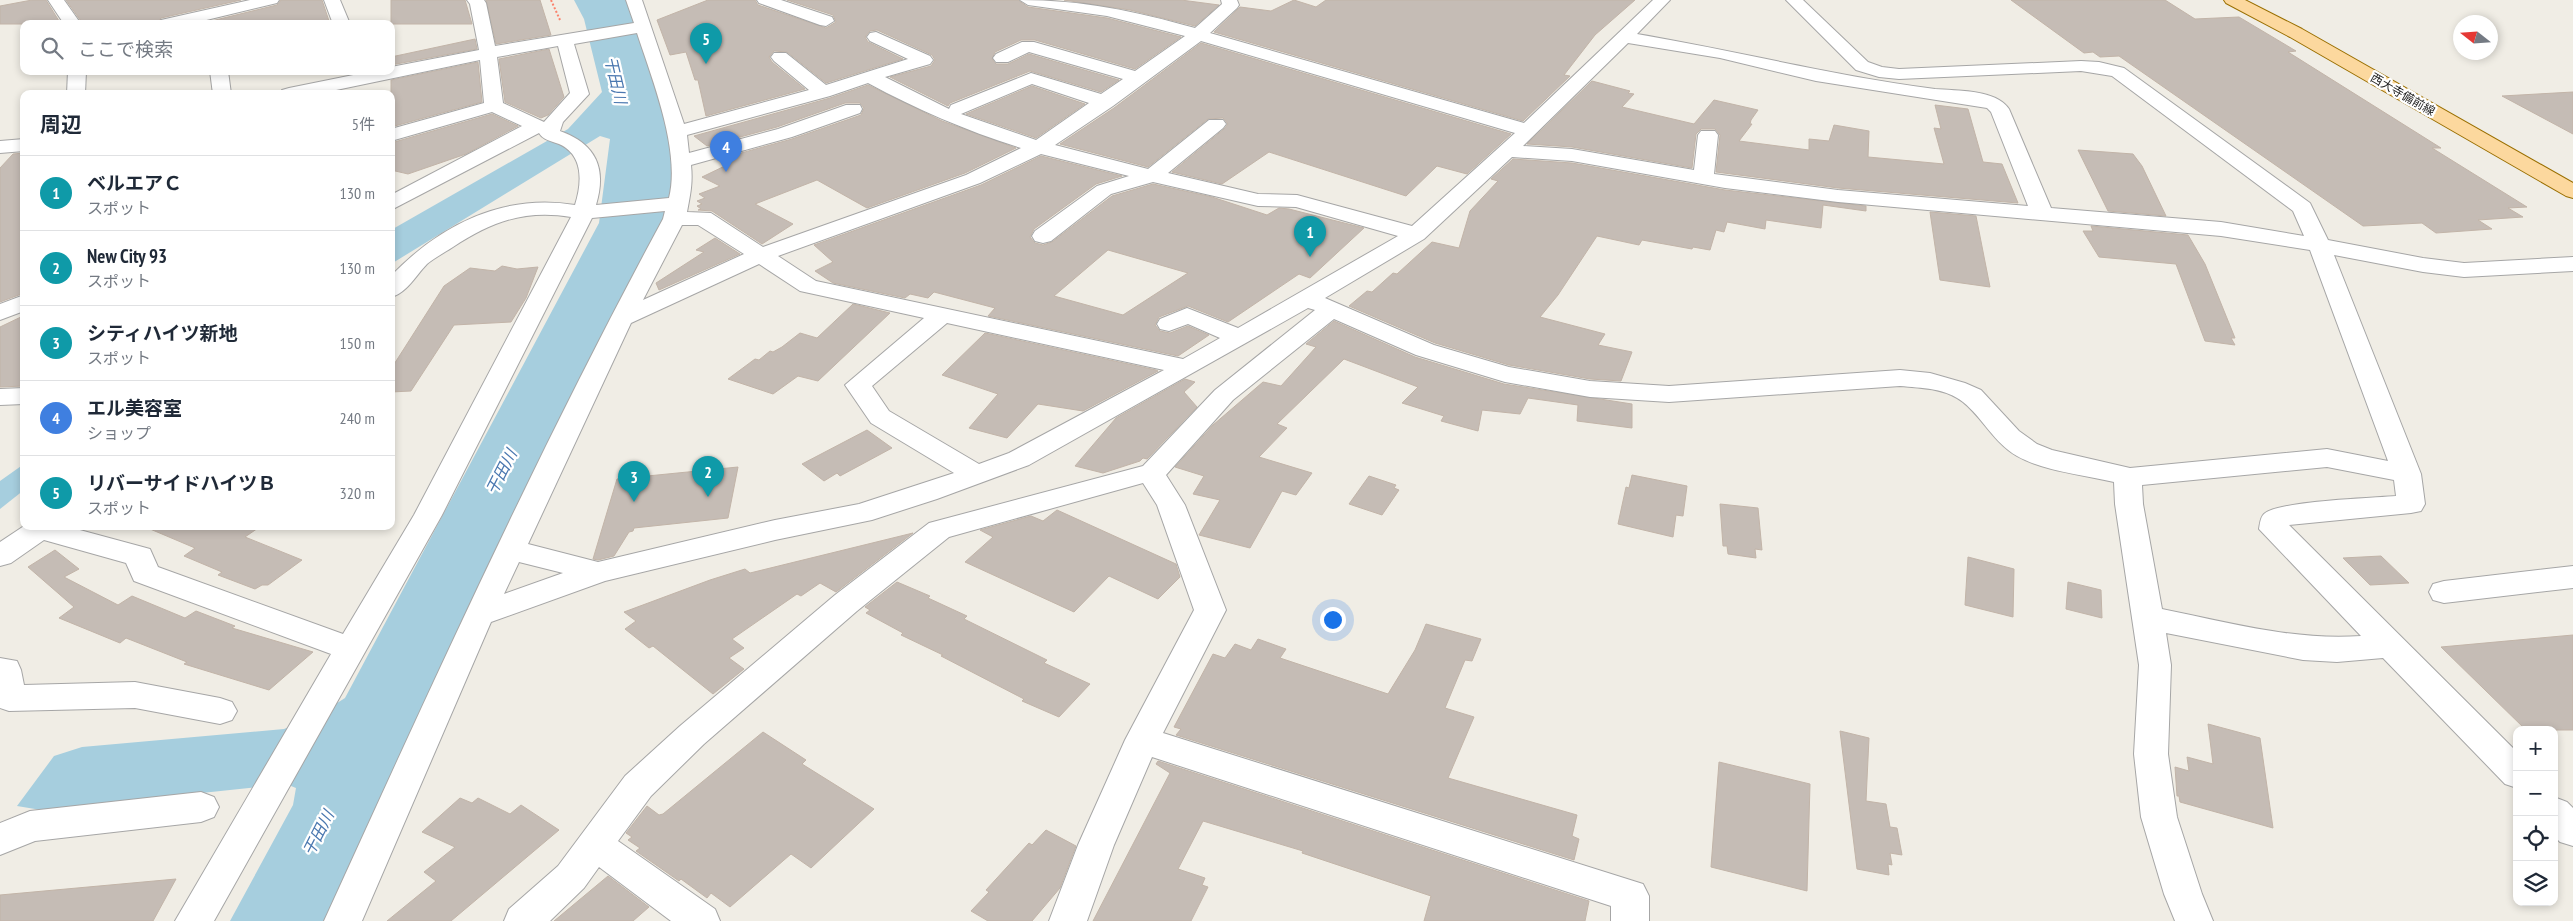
<!DOCTYPE html>
<html lang="ja">
<head>
<meta charset="utf-8">
<style>
  body { margin:0; font-family:"PT Sans Narrow","Noto Sans JP",sans-serif; background:#f2f2f3; color:#1f2937 }
  .controls { position:absolute; right:15px; bottom:15px; display:grid; overflow:hidden; border-radius:10px; box-shadow:0 2px 8px #0003 }
  .controls button { width:45px; height:45px; display:grid; place-items:center; padding:0; border:0; border-bottom:1px solid #e0e1e3; background:#fff; color:#1f2937; font:25px sans-serif }
  .compass { position:absolute; left:2453px; top:15px; width:45px; height:45px; border-radius:50%; background:#fff; box-shadow:0 2px 8px #0003; rotate:287deg }
  .you { position:absolute; left:1332px; top:619px; width:18px; height:18px; margin:-12px; border:4px solid #fff; border-radius:50%; background:#1a73e8; box-shadow:0 0 0 8px #1a73e833 }
  .badge { display:grid; place-items:center; width:32px; height:32px; border-radius:50%; background:#ea580c; color:#fff; font-size:16px; font-weight:700 }
  .pin { position:absolute; translate:-50% -41px; filter:drop-shadow(0 1px 2px #0008) }
  .pin::after { content:''; position:absolute; top:26px; width:18px; height:15px; background:inherit; clip-path:polygon(0 0,100% 0,50% 100%) }
  .list { margin:0; padding:0; list-style:none }
  h2 { display:flex; justify-content:space-between; align-items:center; height:65px; margin:0; padding:0 20px; font-size:21px }
  h2 small { font-size:16px; font-weight:400; color:#747a83 }
  .list li { display:grid; grid-template-columns:32px 1fr auto; gap:15px; align-items:center; box-sizing:border-box; height:75px; padding:0 20px; border-top:1px solid #e0e1e3 }
  .list b { display:block; font-size:19px; white-space:nowrap }
  .list p { margin:0; font-size:16px; white-space:nowrap; color:#747a83 }
  .list em { font-size:16px; font-style:normal; color:#747a83 }
  .icon { flex:none; width:28px; height:28px; fill:none; stroke:currentColor; stroke-width:2; stroke-linecap:round; stroke-linejoin:round }
  .map { position:relative; flex:none; width:2573px; height:921px; overflow:hidden }
  .search { position:absolute; background:#fff; box-shadow:0 2px 8px #0003; left:20px; top:20px; width:375px; height:55px; display:flex; align-items:center; gap:12px; box-sizing:border-box; padding:0 18px; border-radius:10px; color:#747a83; font-size:19px }
  .panel { position:absolute; background:#fff; box-shadow:0 2px 8px #0003; left:20px; top:90px; width:375px; height:440px; border-radius:10px }
  .map>svg:first-child { display:block }
  .water { fill:#a6cede }
  .building { fill:#c5bcb5; stroke:#c2b4a8; fill-rule:evenodd }
  .lines { fill:none; stroke-linecap:round; stroke-linejoin:round }
  .minor-casing { stroke:#a6a6a6; stroke-width:2 }
  .major-casing { stroke:#9a6f00; stroke-width:2 }
  .path { stroke:#fa826c; stroke-width:2; stroke-dasharray:2 2; stroke-linecap:butt }
  .minor { fill:#fff; fill-rule:evenodd }
  .major { fill:#fcd89e; fill-rule:evenodd }
  .labels { text-anchor:middle; dominant-baseline:central; stroke-width:4.5; stroke-linejoin:round; paint-order:stroke }
  .far-street-label { font-size:12px; fill:#1f1f1f; stroke:#fff }
  .water-label { font-size:16px; font-style:italic; fill:#4b78b0; stroke:#fff }
</style>
</head>
<body>
<div class="map">
<svg width="2573" height="921" viewBox="0 0 2573 921">
  <rect width="100%" height="100%" fill="#f0ede5"/>
  <g class="water">
    <polygon points="574,0 628,0 640,24 674,157 674,196 332,921 230,921 293,805 296,788 286,784 41,810 17,806 54,756 82,747 284,729 323,712 345,698 599,223 610,139 600,136 391,264 391,230 568,129 602,92 584,19"/>
    <polygon points="24,464 24,490 0,509 0,481"/>
  </g>
  <g class="building">
    <polygon points="32,0 46,0 59,21 47,24 0,24 0,6"/>
    <polygon points="66,0 241,0 161,18 157,24 83,24"/>
    <polygon points="281,0 322,0 330,24 199,24 277,5"/>
    <polygon points="391,0 465,0 472,24 391,24"/>
    <polygon points="486,0 540,0 551,35 496,44"/>
    <polygon points="708,0 755,0 758,5 826,28 836,22 833,15 787,0 1018,0 1028,7 1107,18 1181,37 1135,69 1035,40 1021,40 995,52 992,59 996,64 1008,64 1029,54 1119,80 1101,92 1030,71 950,103 948,106 890,77 931,66 935,60 932,55 877,30 870,31 865,37 868,42 903,59 826,83 787,52 774,51 769,57 772,62 805,89 706,116 698,80 695,80 686,52 670,55 657,20"/>
    <polygon points="1064,0 1181,0 1219,5 1195,26 1130,10"/>
    <polygon points="1294,0 1316,7 1326,0 1635,0 1595,35 1564,75 1570,76 1523,121 1214,32 1240,7 1271,11"/>
    <polygon points="2011,0 2165,0 2195,19 2239,17 2296,51 2288,52 2441,148 2432,148 2527,207 2508,208 2523,217 2478,220 2492,229 2436,233 2422,223 2363,226 2119,56 2100,57 2093,52 2084,53"/>
    <polygon points="475,39 477,49 391,65 391,57"/>
    <polygon points="1201,43 1511,134 1467,174 1437,166 1406,196 1269,152 1222,184 1172,172 1224,129 1228,124 1223,118 1208,119 1148,167 1060,144 1114,108"/>
    <polygon points="549,49 564,97 548,115 541,118 505,102 499,59"/>
    <polygon points="478,62 482,102 391,127 391,80"/>
    <polygon points="1592,81 1630,91 1628,93 1634,94 1622,107 1694,124 1714,100 1758,110 1751,120 1750,124 1752,124 1739,141 1809,150 1809,139 1829,141 1834,125 1869,131 1868,157 1944,164 1934,128 1941,129 1935,105 1968,109 1983,162 2002,164 2018,203 1838,188 1716,172 1720,135 1715,129 1701,129 1696,134 1692,168 1572,147 1527,144"/>
    <polygon points="868,85 942,121 1016,148 965,173 867,208 817,180 755,204 793,224 762,244 712,211 698,210 701,209 697,206 702,204 697,201 705,198 699,194 720,186 702,177 731,163 723,158 792,139 861,115 864,108 860,103 845,103 777,127 707,146 694,136 830,98"/>
    <polygon points="1032,86 1085,104 1036,138 966,114"/>
    <polygon points="2573,92 2573,134 2502,96"/>
    <polygon points="492,114 518,126 466,154 408,174 391,170 391,143"/>
    <polygon points="2078,150 2133,154 2142,166 2166,216 2108,211"/>
    <polygon points="24,153 24,293 0,302 0,168 13,154"/>
    <path d="M1041 156 1122 176 1096 184 1034 229 1030 237 1035 243 1043 245 1052 242 1112 196 1153 184 1212 197 1267 215 1279 208 1289 209 1364 228 1310 278 1299 274 1228 322 1188 306 1159 317 1155 325 1160 331 1170 333 1188 326 1209 335 1178 356 988 316 995 308 934 292 928 298 910 294 905 298 833 283 815 271 833 262 814 245 981 185ZM1108 250 1188 273 1123 315 1054 296Z"/>
    <polygon points="1513,159 1572,163 1725,190 1866,206 1866,211 1823,205 1821,228 1766,220 1765,229 1727,222 1724,232 1716,230 1710,250 1693,247 1692,249 1642,240 1639,245 1597,236 1558,295 1540,317 1605,334 1598,345 1632,352 1621,381 1590,379 1509,365 1435,343 1349,306 1367,291 1372,292 1393,273 1397,274 1432,242 1459,248 1470,211 1498,181 1491,179"/>
    <polygon points="1930,212 1976,216 1990,287 1940,280"/>
    <polygon points="2091,226 2188,235 2205,264 2235,338 2231,338 2235,345 2205,341 2176,264 2099,257 2083,231 2093,231"/>
    <polygon points="715,238 740,254 659,290 656,283 704,252 696,250"/>
    <polygon points="502,266 517,269 538,267 526,298 511,322 454,325 411,391 391,392 391,369 444,286 470,268 495,271"/>
    <polygon points="853,304 890,313 818,381 798,376 773,394 728,379 755,359 759,360 770,351 773,352 782,347 800,333 817,338"/>
    <polygon points="24,313 24,386 0,387 0,327 23,316 20,315"/>
    <polygon points="1334,321 1415,357 1504,384 1632,404 1632,428 1577,421 1578,405 1528,398 1520,414 1482,410 1478,431 1441,421 1444,416 1402,403 1418,387 1344,359 1277,424 1287,428 1259,457 1312,473 1296,495 1282,491 1250,548 1199,535 1220,500 1193,494 1204,476 1175,467 1213,425 1263,382 1281,386 1316,347 1306,344"/>
    <polygon points="985,333 1156,370 1158,371 1083,411 1038,404 1007,438 969,428 998,394 942,375"/>
    <polygon points="1185,379 1195,382 1184,392 1197,407 1147,459 1143,458 1140,461 1103,473 1075,466 1116,418"/>
    <polygon points="867,430 892,448 840,476 837,473 824,481 802,464"/>
    <polygon points="738,467 728,518 634,528 633,531 629,532 614,556 598,560 593,559 617,479"/>
    <polygon points="1632,475 1687,486 1683,516 1676,515 1673,537 1618,524 1626,487 1629,488"/>
    <polygon points="1369,476 1396,485 1394,488 1399,490 1382,515 1349,504"/>
    <polygon points="1720,504 1758,508 1762,550 1755,549 1756,558 1728,554 1727,546 1723,546"/>
    <polygon points="1057,510 1176,564 1180,577 1158,599 1109,576 1074,612 965,562 993,537 980,530 1031,516 1043,521"/>
    <polygon points="143,526 261,526 245,537 302,560 268,585 262,585 255,589 218,575 222,572 184,556 195,548"/>
    <polygon points="913,533 836,592 820,583 801,596 797,594 732,639 744,648 729,658 744,669 713,694 653,646 649,648 625,629 636,621 624,612 710,580 745,569 750,573"/>
    <polygon points="55,550 79,569 64,577 118,605 132,596 185,618 196,611 235,626 232,628 313,652 269,690 184,664 187,662 126,638 120,643 59,618 74,607 28,567"/>
    <polygon points="2381,556 2409,583 2370,585 2343,558"/>
    <polygon points="1968,557 2014,569 2013,617 1965,605"/>
    <polygon points="897,582 930,596 928,598 967,616 964,619 1047,660 1044,663 1090,684 1059,717 1022,701 1024,699 941,656 943,655 901,635 903,633 866,613 870,610 865,607"/>
    <polygon points="2068,582 2101,590 2102,618 2066,609"/>
    <polygon points="1426,624 1481,639 1472,661 1465,660 1445,708 1474,717 1448,778 1577,815 1572,836 1579,839 1574,860 1176,735 1181,729 1174,727 1213,654 1225,658 1235,644 1251,650 1258,639 1286,649 1280,658 1388,694 1415,650"/>
    <polygon points="2573,635 2573,730 2526,730 2441,647"/>
    <polygon points="2208,724 2260,738 2273,828 2180,802 2179,796 2177,796 2175,767 2189,771 2187,757 2213,764"/>
    <polygon points="1840,731 1869,738 1866,801 1886,804 1890,827 1897,828 1902,855 1890,853 1892,865 1888,864 1889,875 1857,869"/>
    <polygon points="763,732 806,760 802,764 874,809 811,868 791,854 730,907 711,893 707,898 681,879 679,881 636,851 640,848 628,840 632,837 626,833 647,806 659,815 663,814"/>
    <polygon points="1158,761 1589,901 1585,921 1424,921 1431,896 1302,853 1303,851 1203,821 1178,869 1205,878 1202,885 1208,887 1191,921 1093,921 1170,773 1156,764"/>
    <polygon points="1719,762 1810,784 1807,891 1711,867"/>
    <polygon points="460,798 472,803 478,798 510,814 521,805 559,830 451,921 387,921 436,881 424,872 455,847 422,832"/>
    <polygon points="1046,830 1076,846 1060,888 1032,921 988,921 971,911 989,892 986,890 1029,843 1032,845"/>
    <polygon points="608,876 649,907 633,921 554,921"/>
    <polygon points="176,879 153,921 0,921 0,895"/>
  </g>
  <g class="lines">
    <defs>
      <g id="minor">
        <polygon points="48,0 64,0 81,24 64,24"/>
        <polygon points="250,0 279,0 277,3 190,24 159,24 161,20"/>
        <polygon points="324,0 340,0 350,24 333,24"/>
        <path d="M467 0H484L486 3 495 46 634 23 626 0H642L684 124 809 90 774 61 771 57 774 53H786L826 85 908 59 870 41 867 37 870 33 876 32 930 56 933 60 930 64 885 77 949 109 951 105 1031 73 1101 94 1123 79 1029 52 1008 62H996L993 58 996 54 1022 42H1034L1135 71 1185 36 1107 16 1028 5 1020 0C1083 0 1134 11 1195 28L1222 4 1221 0H1237L1239 5 1237 8 1210 33 1524 123 1653 0H1670L1637 34C1737 51 1834 76 1935 89 1957 91 1996 89 2009 109L2051 208 2221 222 2304 236 2293 211 2112 76 2081 71 1899 79 1879 77 1856 70 1786 0H1803L1868 62 1882 67 1899 69 2081 61 2099 62 2124 68 2310 203 2328 240 2423 258 2464 263 2573 257V271L2464 277 2423 272 2334 255 2421 474 2425 504 2421 511 2411 513 2289 525 2517 752V788L2505 784 2383 658 2337 662 2303 660 2166 633 2171 665 2168 754 2177 817 2202 894 2213 921H2175L2164 894 2141 817 2134 754 2139 665 2115 504 2114 482C2085 475 2043 471 2017 456 1994 443 1983 418 1963 402 1946 388 1921 388 1900 386L1669 402 1590 397 1505 382 1416 355 1334 319 1233 400 1166 475 1185 505 1226 610 1163 733 1643 884 1649 896V921H1611V906L1152 757 1114 845 1087 921H1049L1078 845 1125 740 1194 610 1157 505 1143 483 949 537 857 611 704 744 651 796 618 841 715 909 720 921H671L599 867 584 888 550 921H504L509 909 558 866 625 776 680 726 835 595 929 523 1143 466 1215 390 1315 310 1308 308 1029 465 937 499 872 520 775 540 605 581 491 622 362 921H324C432 684 539 448 663 219L665 211 592 218 442 515 214 921H175L331 654 134 581 126 563 44 540 11 563 0 566V542L24 526H65L139 546 150 549 158 567 343 634 414 515 571 217C525 209 491 222 453 247 444 253 434 258 427 264 416 275 407 293 391 297V276C440 225 503 193 575 205 582 183 584 155 559 144 551 141 543 140 539 133L391 210V195L522 126 492 112 391 141V129L484 103 480 60 317 94H280L282 90 289 88 373 71H391V67L479 50 470 4ZM637 33C652 79 681 151 669 198L596 205C607 168 596 144 560 131L563 122 589 94 574 44ZM1201 41 1515 133 1412 226 1297 195 1258 194 1168 173 1223 128 1226 124 1223 120H1209L1148 169 1055 145 1113 106ZM1628 43 1720 58 1816 81 1987 108 1991 112 2028 206 1838 190 1714 174 1718 135 1715 131H1701L1698 135 1694 170 1572 149 1523 146ZM558 46 570 93 544 122 503 103 497 57ZM868 83C918 110 967 131 1021 148L966 175 763 247 711 213 687 212C690 196 693 183 691 165L792 137 860 113 862 109 860 105H846L778 129 689 153 687 135 830 96ZM1032 84 1089 103 1036 140 961 114ZM1041 154 1129 176 1097 186 1035 231 1032 236 1035 241 1043 243 1051 241 1111 194 1153 182 1258 206 1296 207 1398 236 1238 328 1187 308 1160 319 1157 324 1160 329 1169 331 1188 324 1220 338 1183 359 816 281 778 256 980 183ZM1512 157 1572 161 1725 188 1838 202 2221 236 2310 250 2388 461 2327 449 2130 468 2052 450 2037 444 2019 431 1981 390 1965 383 1930 373 1900 370 1669 386 1590 381 1509 367 1434 345 1325 298 1424 239ZM682 225H698L744 254 643 300ZM759 264 800 291 924 318 845 385 871 423 954 473 859 504 775 520 598 562 528 544 631 323ZM947 323 1164 370 1009 453 979 464 889 411 872 386ZM2327 467 2394 480 2396 496C2373 498 2277 501 2264 514 2260 518 2260 524 2259 529L2361 636C2294 641 2227 622 2162 609L2143 504 2142 485ZM519 562 563 573 504 594Z"/>
        <polygon points="757,0 781,0 832,17 834,21 826,26 820,25 759,3"/>
        <polygon points="68,71 86,71 85,94 67,94"/>
        <polygon points="210,71 228,71 231,94 213,94"/>
        <polygon points="24,139 24,151 0,153 0,141"/>
        <polygon points="24,295 24,311 0,320 0,304"/>
        <polygon points="24,388 24,404 0,405 0,389"/>
        <polygon points="2573,566 2573,588 2444,603 2433,600 2429,592 2433,584 2444,581"/>
        <polygon points="0,658 17,661 21,670 24,685 135,682 220,698 232,702 237,711 232,720 220,724 135,708 9,711 0,708"/>
        <polygon points="201,792 214,797 219,807 214,817 201,822 35,841 0,855 0,823 30,811"/>
        <polygon points="2554,797 2567,802 2573,808 2573,846 2560,842 2554,836"/>
      </g>
      <polygon id="major" points="2224,0 2245,0 2302,29 2573,183 2573,198 2566,196 2290,37 2226,3"/>
    </defs>
    <use href="#minor" class="minor-casing"/>
    <use href="#major" class="major-casing"/>
    <polyline class="path" points="551,0 560,20"/>
    <use href="#minor" class="minor"/>
    <use href="#major" class="major"/>
  </g>
  <g class="labels">
    <g class="far-street-label">
      <text transform="translate(2403 94) rotate(30)">西大寺備前線</text>
    </g>
    <g class="water-label">
      <text transform="translate(616 80) rotate(77)">干田川</text>
      <text transform="translate(501 472) rotate(-63)">干田川</text>
      <text transform="translate(318 833) rotate(-63)">干田川</text>
    </g>
  </g>
</svg>
<div class="controls">
<button>+</button>
<button>−</button>
<button><svg class="icon" aria-label="locate" viewBox="0 0 24 24"><circle cx="12" cy="12" r="6"/><path d="M12 2v4M12 18v4M2 12h4M18 12h4"/></svg></button>
<button><svg class="icon" aria-label="layers" viewBox="0 0 24 24"><path d="M12 4l9 5-9 5-9-5zM3 14l9 5 9-5"/></svg></button>
</div>
<svg class="compass" viewBox="-18 -18 36 36"><path d="M0-13l5 13h-10z" fill="#e53935"/><path d="M0 13l5-13h-10z" fill="#747a83"/></svg>
<div class="you"></div>
<div class="pin badge" style="left:1310px;top:257px;background:#0f9aa8">1</div>
<div class="pin badge" style="left:708px;top:497px;background:#0f9aa8">2</div>
<div class="pin badge" style="left:634px;top:502px;background:#0f9aa8">3</div>
<div class="pin badge" style="left:726px;top:172px;background:#3f7fe0">4</div>
<div class="pin badge" style="left:706px;top:64px;background:#0f9aa8">5</div>
<div class="search"><svg class="icon" aria-label="search" viewBox="0 0 24 24"><circle cx="10" cy="10" r="6"/><path d="M15 15l6 6"/></svg>ここで検索</div>
<section class="panel">
<h2>周辺<small>5件</small></h2>
<ul class="list">
<li><span class="badge" style="background:#0f9aa8">1</span><div><b>ベルエアＣ</b><p>スポット</p></div><em>130 m</em></li>
<li><span class="badge" style="background:#0f9aa8">2</span><div><b>New City 93</b><p>スポット</p></div><em>130 m</em></li>
<li><span class="badge" style="background:#0f9aa8">3</span><div><b>シティハイツ新地</b><p>スポット</p></div><em>150 m</em></li>
<li><span class="badge" style="background:#3f7fe0">4</span><div><b>エル美容室</b><p>ショップ</p></div><em>240 m</em></li>
<li><span class="badge" style="background:#0f9aa8">5</span><div><b>リバーサイドハイツＢ</b><p>スポット</p></div><em>320 m</em></li>
</ul>
</section>
</div>
</body>
</html>
